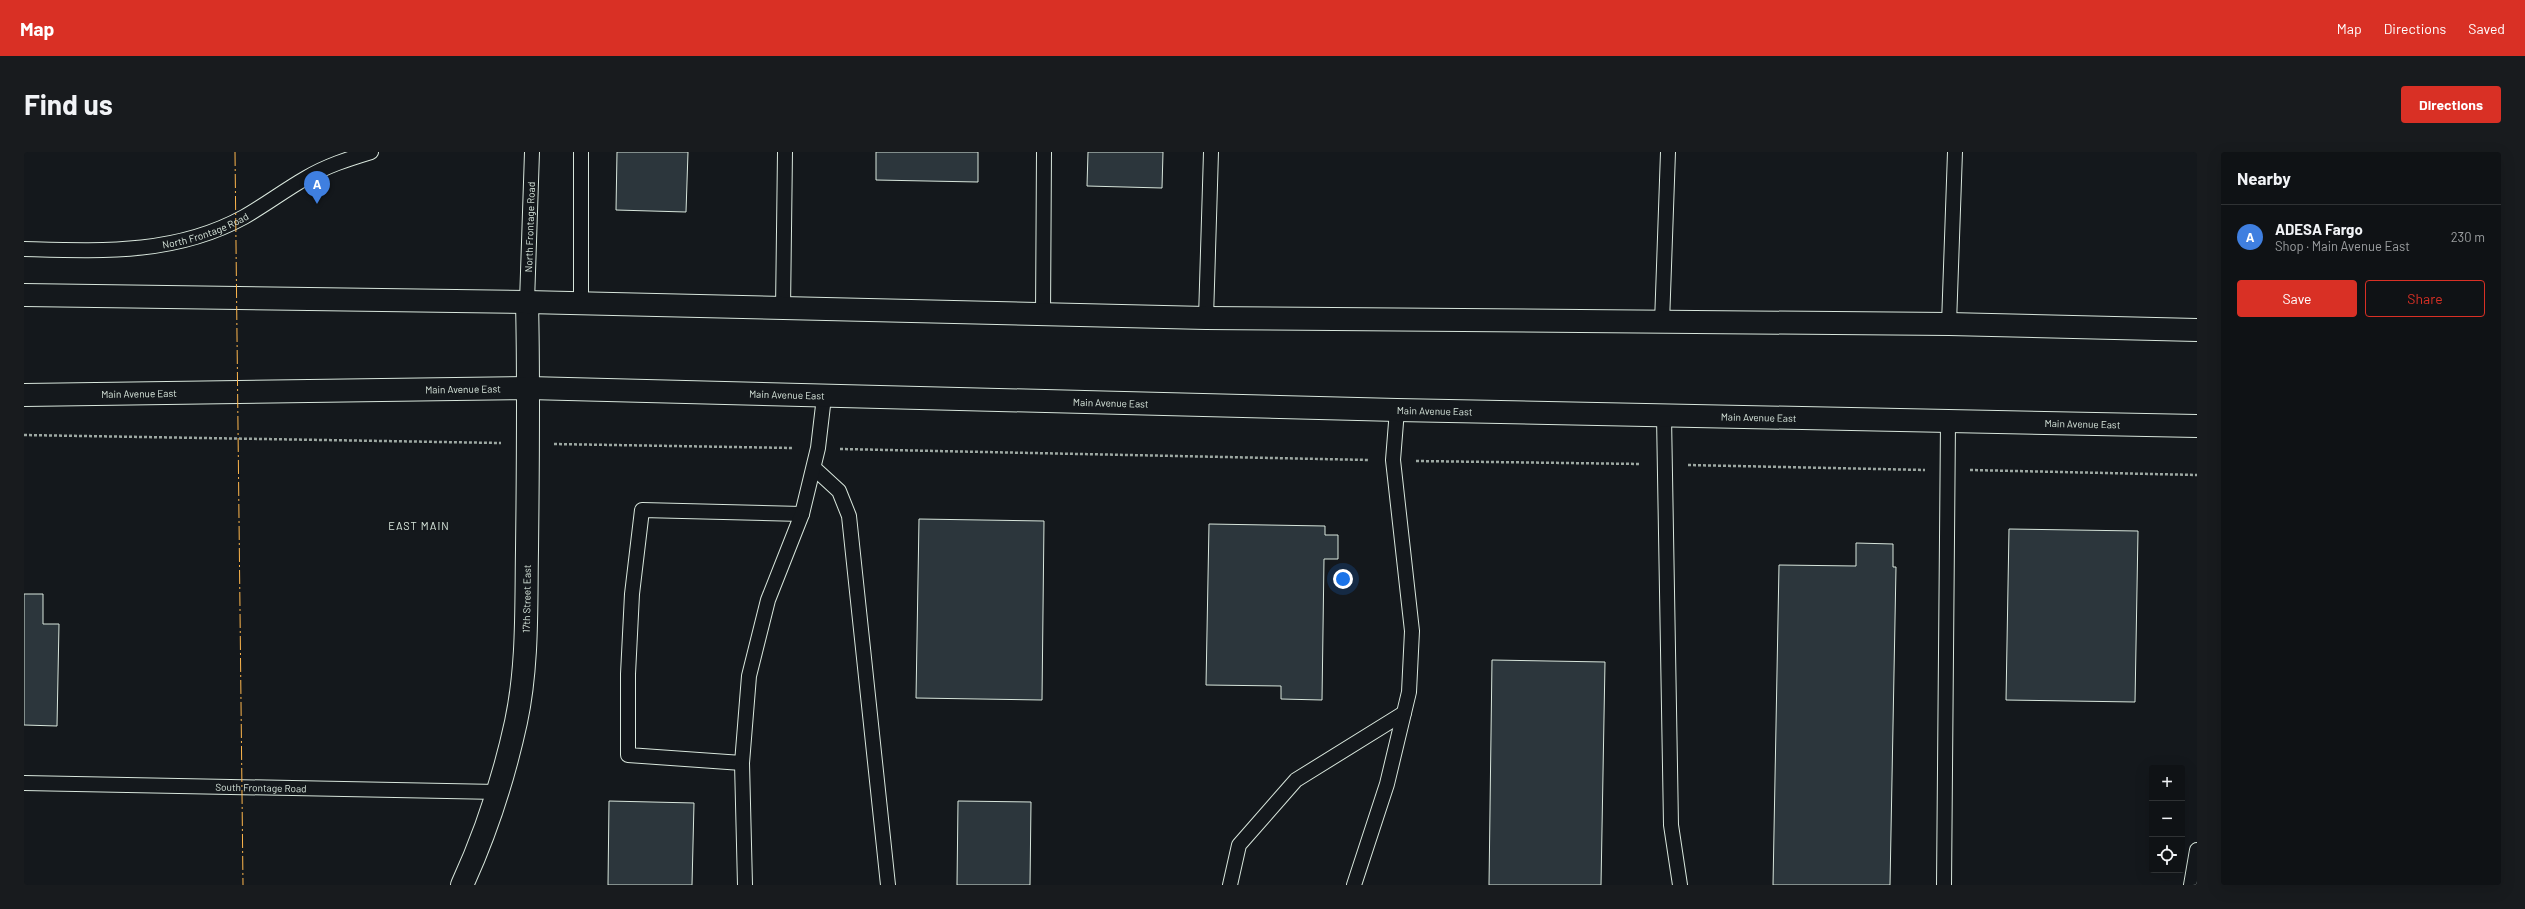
<!DOCTYPE html>
<html lang="en">
<head>
<meta charset="utf-8">
<style>
  body { margin:0; font-family:Barlow,sans-serif; background:#181b1e; color:#f1f3f6 }
  .controls { position:absolute; right:12px; bottom:12px; display:grid; overflow:hidden; border-radius:4px; box-shadow:0 4px 16px #0002 }
  .controls button { width:36px; height:36px; display:grid; place-items:center; padding:0; border:0; border-bottom:1px solid #2f3234; background:#0f1215; color:#f1f3f6; font:20px sans-serif }
  .you { position:absolute; left:1319px; top:427px; width:14px; height:14px; margin:-10px; border:3px solid #fff; border-radius:50%; background:#1a73e8; box-shadow:0 0 0 6px #1a73e833 }
  .badge { display:grid; place-items:center; width:26px; height:26px; border-radius:50%; background:#d93025; color:#fff; font-size:13px; font-weight:700 }
  .pin { position:absolute; translate:-50% -33px; filter:drop-shadow(0 1px 2px #0008) }
  .pin::after { content:''; position:absolute; top:21px; width:14px; height:12px; background:inherit; clip-path:polygon(0 0,100% 0,50% 100%) }
  .list { margin:0; padding:0; list-style:none }
  h2 { display:flex; justify-content:space-between; align-items:center; height:52px; margin:0; padding:0 16px; font-size:17px }
  h2 small { font-size:13px; font-weight:400; color:#9b9ea0 }
  .list li { display:grid; grid-template-columns:26px 1fr auto; gap:12px; align-items:center; box-sizing:border-box; height:64px; padding:0 16px; border-top:1px solid #2f3234 }
  .list b { display:block; font-size:15px; white-space:nowrap }
  .list p { margin:0; font-size:13px; white-space:nowrap; color:#9b9ea0 }
  .list em { font-size:13px; font-style:normal; color:#9b9ea0 }
  .actions { display:flex; gap:8px; padding:12px 16px }
  .actions a { flex:1; padding:9px 0; border:1px solid #d93025; border-radius:4px; text-align:center; font-size:14px; color:#d93025 }
  .actions .main { background:#d93025; color:#fff }
  .icon { flex:none; width:22px; height:22px; fill:none; stroke:currentColor; stroke-width:2; stroke-linecap:round; stroke-linejoin:round }
  .map { position:relative; flex:none; width:2173px; height:733px; overflow:hidden; border-radius:4px }
  header { display:flex; align-items:center; gap:24px; box-sizing:border-box; height:56px; padding:0 20px; background:#d93025; color:#fff }
  header strong { font-size:19px }
  nav { display:flex; gap:22px; margin-inline-start:auto; font-size:14px }
  .intro { display:flex; align-items:center; justify-content:space-between; box-sizing:border-box; height:96px; padding:0 24px }
  h1 { margin:0; font-size:28px }
  .button { padding:10px 18px; border-radius:4px; background:#d93025; color:#fff; font-size:14px; font-weight:700 }
  main { display:flex; gap:24px; padding:0 24px }
  aside { flex:1; background:#0f1215; border-radius:4px; box-shadow:0 4px 16px #0002 }
  .map>svg:first-child { display:block }
  .building { fill:#2c363c; stroke:#d8e6dc }
  .lines { fill:none; stroke-linecap:round; stroke-linejoin:round }
  .service-casing { stroke:#d8e6dc; stroke-width:16 }
  .tertiary-casing { stroke:#d8e6dc; stroke-width:24 }
  .primary-casing { stroke:#d8e6dc; stroke-width:24 }
  .path { stroke:#9da8a2; stroke-width:2.5; stroke-dasharray:3 2; stroke-linecap:butt }
  .service { stroke:#14181c; stroke-width:14 }
  .tertiary { stroke:#14181c; stroke-width:22 }
  .primary { stroke:#14181c; stroke-width:22 }
  .power { stroke:#ffb74d; stroke-width:1; stroke-dasharray:14 3 2 3; stroke-linecap:butt }
  .labels { text-anchor:middle; dominant-baseline:central; stroke-width:3; stroke-linejoin:round; paint-order:stroke }
  .street-label { font-size:10px; fill:#d8e6dc; stroke:#14181c }
  .neighbourhood-label { font-size:11px; letter-spacing:1px; fill:#d8e6dc; stroke:#14181c }
</style>
</head>
<body>
<header>
<strong>Map</strong>
<nav><a>Map</a><a>Directions</a><a>Saved</a></nav>
</header>
<div class="intro"><h1>Find us</h1><a class="button">Directions</a></div>
<main>
<div class="map">
<svg width="2173" height="733" viewBox="0 0 2173 733">
  <rect width="100%" height="100%" fill="#14181c"/>
  <g class="building">
    <polygon points="593,0 664,0 662,60 592,58"/>
    <polygon points="852,0 954,0 954,30 852,28"/>
    <polygon points="1064,0 1139,0 1138,36 1063,34"/>
    <polygon points="895,367 1020,369 1018,548 892,546"/>
    <polygon points="1185,372 1301,374 1301,383 1314,383 1314,407 1300,407 1298,548 1257,547 1257,534 1182,533"/>
    <polygon points="1985,377 2114,379 2111,550 1982,548"/>
    <polygon points="1832,391 1869,392 1869,415 1872,415 1866,733 1749,733 1755,413 1832,414"/>
    <polygon points="0,442 19,442 19,472 35,472 33,574 0,573"/>
    <polygon points="1468,508 1581,510 1577,733 1465,733"/>
    <polygon points="585,649 670,651 668,733 584,733"/>
    <polygon points="934,649 1007,650 1006,733 933,733"/>
  </g>
  <g class="lines">
    <defs>
      <g id="service">
        <path id="s1" d="M0 97C76 99 151 103 220 65 241 53 261 38 282 26 302 14 324 7 347 0"/>
        <path id="s2" d="M503 150 508 0"/>
        <polyline points="557,152 557,0"/>
        <polyline points="759,157 761,0"/>
        <polyline points="1019,163 1020,0"/>
        <polyline points="1182,166 1187,0"/>
        <polyline points="1638,171 1644,0"/>
        <polyline points="1925,172 1931,0"/>
        <polyline points="1640,264 1647,673 1656,733"/>
        <polyline points="790,316 815,339 825,364 864,733"/>
        <polyline points="718,611 604,603 604,522 608,442 618,358 778,362"/>
        <path id="s3" d="M0 631 474 640"/>
        <polyline points="721,733 718,611 725,524 744,448 778,362 794,296 800,245"/>
        <polyline points="1206,733 1215,693 1272,628 1380,561"/>
        <polyline points="1330,733 1363,632 1385,540 1388,479 1369,308 1373,258"/>
        <polyline points="1920,733 1924,270"/>
        <polyline points="2167,733 2173,698"/>
      </g>
      <g id="tertiary">
        <path id="s4" d="M438 733C462 681 480 625 492 570 504 514 502 455 503 398 504 315 505 233 503 150"/>
      </g>
      <g id="primary">
        <polyline points="0,143 503,150 1182,166 1925,172 2173,178"/>
        <path id="s5" d="M0 243 505 236 1373 258 2173 274"/>
      </g>
    </defs>
    <use href="#service" class="service-casing"/>
    <use href="#tertiary" class="tertiary-casing"/>
    <use href="#primary" class="primary-casing"/>
    <g class="path">
      <polyline points="0,283 477,291"/>
      <polyline points="530,292 769,296"/>
      <polyline points="816,297 1345,308"/>
      <polyline points="1392,309 1617,312"/>
      <polyline points="1664,313 1901,318"/>
      <polyline points="1946,318 2173,323"/>
    </g>
    <use href="#service" class="service"/>
    <use href="#tertiary" class="tertiary"/>
    <use href="#primary" class="primary"/>
    <polyline class="power" points="211,0 219,733"/>
  </g>
  <g class="labels">
    <g class="street-label">
      <text stroke="none"><textPath href="#s2" startOffset="75">North Frontage Road</textPath></text>
      <text stroke="none"><textPath href="#s1" startOffset="184">North Frontage Road</textPath></text>
      <text stroke="none"><textPath href="#s5" startOffset="439">Main Avenue East</textPath></text>
      <text stroke="none"><textPath href="#s5" startOffset="115">Main Avenue East</textPath></text>
      <text stroke="none"><textPath href="#s5" startOffset="763">Main Avenue East</textPath></text>
      <text stroke="none"><textPath href="#s5" startOffset="1087">Main Avenue East</textPath></text>
      <text stroke="none"><textPath href="#s5" startOffset="1411">Main Avenue East</textPath></text>
      <text stroke="none"><textPath href="#s5" startOffset="1735">Main Avenue East</textPath></text>
      <text stroke="none"><textPath href="#s5" startOffset="2059">Main Avenue East</textPath></text>
      <text stroke="none"><textPath href="#s4" startOffset="296">17th Street East</textPath></text>
      <text stroke="none"><textPath href="#s3" startOffset="237">South Frontage Road</textPath></text>
    </g>
    <g class="neighbourhood-label">
      <text x="395" y="373">EAST MAIN</text>
    </g>
  </g>
</svg>
<div class="controls">
<button>+</button>
<button>−</button>
<button><svg class="icon" aria-label="locate" viewBox="0 0 24 24"><circle cx="12" cy="12" r="6"/><path d="M12 2v4M12 18v4M2 12h4M18 12h4"/></svg></button>
</div>
<div class="you"></div>
<div class="pin badge" style="left:293px;top:52px;background:#3f7fe0">A</div>
</div>
<aside>
<h2>Nearby<small></small></h2>
<ul class="list">
<li><span class="badge" style="background:#3f7fe0">A</span><div><b>ADESA Fargo</b><p>Shop · Main Avenue East</p></div><em>230 m</em></li>
</ul>
<div class="actions"><a class="main">Save</a><a>Share</a></div>
</aside>
</main>
</body>
</html>
